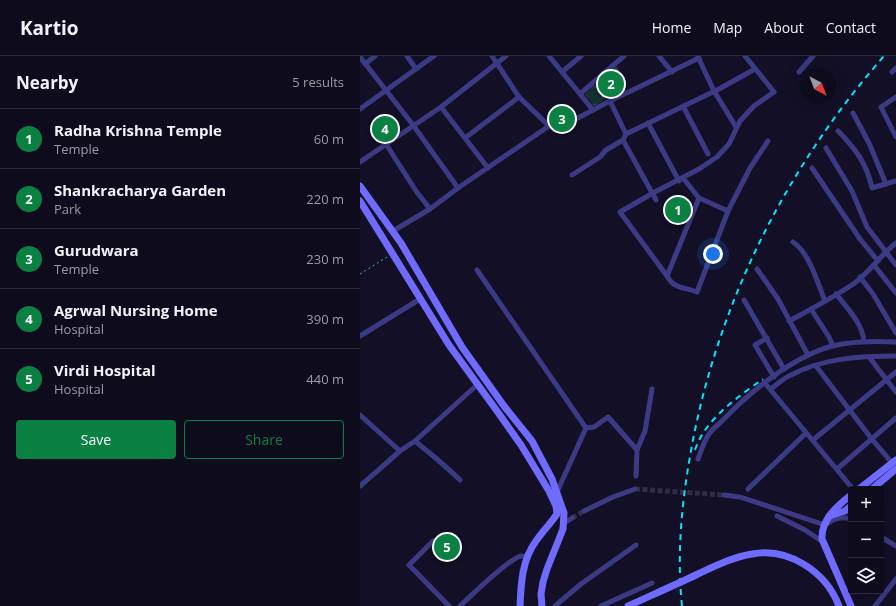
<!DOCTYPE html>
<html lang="en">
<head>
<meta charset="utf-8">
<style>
  body { margin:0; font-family:"Open Sans",sans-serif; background:#171425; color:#f1f3f6 }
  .controls { position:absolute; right:12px; bottom:12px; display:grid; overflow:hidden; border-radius:4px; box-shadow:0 4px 16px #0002 }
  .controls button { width:36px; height:36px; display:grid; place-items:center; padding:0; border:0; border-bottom:1px solid #2e2b3b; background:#0e0b1c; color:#f1f3f6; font:20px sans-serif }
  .compass { position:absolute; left:440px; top:12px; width:36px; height:36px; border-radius:50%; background:#0e0b1c; box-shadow:0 4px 16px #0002; rotate:138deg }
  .you { position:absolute; left:353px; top:198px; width:14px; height:14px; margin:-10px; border:3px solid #fff; border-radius:50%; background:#1a73e8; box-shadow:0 0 0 6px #1a73e833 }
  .badge { display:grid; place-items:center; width:26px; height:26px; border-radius:50%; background:#0b8043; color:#fff; font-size:13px; font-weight:700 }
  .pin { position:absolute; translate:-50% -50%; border:2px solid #fff; box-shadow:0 1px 4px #0006 }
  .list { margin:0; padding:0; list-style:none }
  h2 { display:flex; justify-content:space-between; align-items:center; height:52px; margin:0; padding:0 16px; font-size:17px }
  h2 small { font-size:13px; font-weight:400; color:#9b9ba3 }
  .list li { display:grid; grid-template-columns:26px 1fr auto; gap:12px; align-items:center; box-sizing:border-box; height:60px; padding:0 16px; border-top:1px solid #2e2b3b }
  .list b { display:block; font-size:15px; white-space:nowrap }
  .list p { margin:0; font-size:13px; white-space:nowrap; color:#9b9ba3 }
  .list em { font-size:13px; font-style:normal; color:#9b9ba3 }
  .actions { display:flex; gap:8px; padding:12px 16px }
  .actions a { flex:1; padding:9px 0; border:1px solid #0b8043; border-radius:4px; text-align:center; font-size:14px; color:#0b8043 }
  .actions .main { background:#0b8043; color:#fff }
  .icon { flex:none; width:22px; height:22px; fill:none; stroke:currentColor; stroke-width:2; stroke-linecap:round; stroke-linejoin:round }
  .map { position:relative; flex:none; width:536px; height:550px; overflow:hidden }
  header { display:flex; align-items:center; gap:24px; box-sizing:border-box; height:56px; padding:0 20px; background:#0e0b1c; border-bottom:1px solid #2e2b3b }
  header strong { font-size:19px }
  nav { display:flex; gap:22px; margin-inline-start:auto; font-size:14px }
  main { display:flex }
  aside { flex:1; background:#0e0b1c }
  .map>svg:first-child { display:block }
  .forest { fill:url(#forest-crowns) }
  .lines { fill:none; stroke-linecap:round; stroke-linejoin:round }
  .street-tunnel { stroke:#312d47; stroke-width:5; stroke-dasharray:5 2.5; stroke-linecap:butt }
  .path { stroke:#2fb8b0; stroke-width:1; stroke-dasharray:2 3; stroke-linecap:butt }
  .street { stroke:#3d3a85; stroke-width:5 }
  .secondary { stroke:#6f6bff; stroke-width:7 }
  .rail { stroke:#00e5ff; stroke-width:2; stroke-dasharray:6 5; stroke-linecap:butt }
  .secondary-bridge { stroke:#6f6bff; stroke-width:7 }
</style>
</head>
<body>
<header>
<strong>Kartio</strong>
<nav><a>Home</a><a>Map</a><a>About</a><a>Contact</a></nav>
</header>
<main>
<aside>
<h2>Nearby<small>5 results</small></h2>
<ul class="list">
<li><span class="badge">1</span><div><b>Radha Krishna Temple</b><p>Temple</p></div><em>60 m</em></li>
<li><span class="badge">2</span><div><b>Shankracharya Garden</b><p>Park</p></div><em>220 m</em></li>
<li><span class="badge">3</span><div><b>Gurudwara</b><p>Temple</p></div><em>230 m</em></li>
<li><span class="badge">4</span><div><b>Agrwal Nursing Home</b><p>Hospital</p></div><em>390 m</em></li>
<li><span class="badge">5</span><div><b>Virdi Hospital</b><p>Hospital</p></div><em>440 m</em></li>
</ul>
<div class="actions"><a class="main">Save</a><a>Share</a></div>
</aside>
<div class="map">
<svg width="536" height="550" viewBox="0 0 536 550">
  <defs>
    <pattern id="forest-crowns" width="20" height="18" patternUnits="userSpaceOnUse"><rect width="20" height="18" fill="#12302f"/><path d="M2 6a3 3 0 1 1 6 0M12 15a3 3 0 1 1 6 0" fill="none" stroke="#344d4e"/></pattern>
  </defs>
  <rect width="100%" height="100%" fill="#130f26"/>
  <polygon class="forest" points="257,10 266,32 234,50 225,38"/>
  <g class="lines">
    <g class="street-tunnel">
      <polyline points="275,433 364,439"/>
      <polyline points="212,462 224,455"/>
    </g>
    <polyline class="path" points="0,218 27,201"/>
    <g class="street">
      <polyline points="47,0 56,13"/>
      <polyline points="132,0 159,41 189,70"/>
      <polyline points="189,0 233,54"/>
      <polyline points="299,0 312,16"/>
      <polyline points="0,1 53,69 98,132 189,70 197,73 250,45 339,2"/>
      <polyline points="338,1 354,35 376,71"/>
      <polyline points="5,8 15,0"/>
      <polyline points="202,16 221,0"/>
      <polyline points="439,16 453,0"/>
      <polyline points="532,16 536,12"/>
      <polyline points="220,38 264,0"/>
      <polyline points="536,41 521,51 536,81"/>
      <polyline points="250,45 266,78"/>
      <polyline points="323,50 348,98"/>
      <polyline points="81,51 128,112"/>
      <polyline points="0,53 74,0"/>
      <polyline points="493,57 509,87 526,128"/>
      <polyline points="288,67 319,125"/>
      <path d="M478 75C495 92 507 108 512 132L536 125"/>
      <polyline points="105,82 159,41"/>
      <polyline points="26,88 56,135 70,153"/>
      <polyline points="466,92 492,135 507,171 536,209"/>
      <polyline points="0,106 81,51 146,0"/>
      <polyline points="452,112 500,183 518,205"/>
      <polyline points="212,119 240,101 246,94 263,84"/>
      <polyline points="323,122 339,142 307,220 260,156 293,137 339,113 357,101 369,88 380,65 394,50 414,36 385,0"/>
      <polyline points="339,142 368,155"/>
      <polyline points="296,144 263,84 266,78 359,33 395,13"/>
      <polyline points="33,175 70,153 98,132"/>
      <path d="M433 186C449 196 458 228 465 245"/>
      <polyline points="514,209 536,237"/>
      <polyline points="397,213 418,243 448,299"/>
      <polyline points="117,214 226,372"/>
      <path d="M307 220C314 233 324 231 337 236L368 155 390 112 408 85"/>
      <polyline points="500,221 513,238 536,277"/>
      <path d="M476 238C487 252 503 268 504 286"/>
      <polyline points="384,244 424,313"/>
      <polyline points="451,253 469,281 473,290"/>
      <path d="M429 265C451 253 475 241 496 226 511 214 521 199 536 187"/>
      <polyline points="0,280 60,243"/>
      <polyline points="407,282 395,289 414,321"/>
      <polyline points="509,301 536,336"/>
      <polyline points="456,310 511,382 532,407"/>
      <polyline points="404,326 493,433"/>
      <path d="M411 333C417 328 424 322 431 319 463 302 501 300 536 300"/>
      <polyline points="0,359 40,395"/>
      <polyline points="453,384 536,316"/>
      <path d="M55 385C71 398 86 410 100 424"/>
      <path d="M338 403C341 395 344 385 349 378 353 372 359 368 364 363 392 334 433 301 472 290 493 285 515 285 536 286"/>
      <polyline points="477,413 536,362"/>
      <polyline points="276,420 277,394 285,375 292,333"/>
      <polyline points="0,430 40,395 55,385 118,328"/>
      <polyline points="388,433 446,377"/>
      <polyline points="197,436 226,372 234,371 248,361 277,394"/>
      <path d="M364 439 380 441 465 469C474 463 480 460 491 463"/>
      <polyline points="224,455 253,441 275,433"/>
      <polyline points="417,460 445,474 463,486"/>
      <polyline points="203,468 212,462"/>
      <polyline points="521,481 536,490"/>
      <polyline points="73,485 49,509 89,550"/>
      <path d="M100 550C111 540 148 503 161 500 163 500 165 501 167 501"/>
      <polyline points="195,550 221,528 276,489"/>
      <polyline points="241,550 292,527"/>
      <polyline points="515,550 536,523"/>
    </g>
    <g class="secondary">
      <polyline points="0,130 41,187 102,291 144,350 172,385 192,423 204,457 203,473 187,513 183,526 181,538 182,550"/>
      <path d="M0 145 89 289 137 355 161 389 189 435 196 450 197 458C191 467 183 475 176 485 162 504 161 527 160 550"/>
      <polyline points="499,433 536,404"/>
      <polyline points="512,433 536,413"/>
      <polyline points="469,460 485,455 491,450"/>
      <path d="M491 550 462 483C461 464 477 450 491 439"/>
    </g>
    <g class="rail">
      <path d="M335 394C345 363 378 341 403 323"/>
      <path d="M322 550C317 502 321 454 329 406 354 255 423 115 524 0"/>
    </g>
    <path class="secondary-bridge" d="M268 550C292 539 315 529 338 518 355 510 373 501 392 498 429 491 466 516 479 550"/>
  </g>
</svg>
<div class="controls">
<button>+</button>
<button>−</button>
<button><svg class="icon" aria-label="layers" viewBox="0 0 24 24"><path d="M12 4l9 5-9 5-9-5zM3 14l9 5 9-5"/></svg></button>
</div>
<svg class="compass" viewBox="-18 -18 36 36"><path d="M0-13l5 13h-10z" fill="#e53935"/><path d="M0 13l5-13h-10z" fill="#9b9ba3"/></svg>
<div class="you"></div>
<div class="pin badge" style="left:318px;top:154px">1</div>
<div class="pin badge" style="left:251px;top:28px">2</div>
<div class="pin badge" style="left:202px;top:63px">3</div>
<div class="pin badge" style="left:25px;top:73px">4</div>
<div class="pin badge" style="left:87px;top:491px">5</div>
</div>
</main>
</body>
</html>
